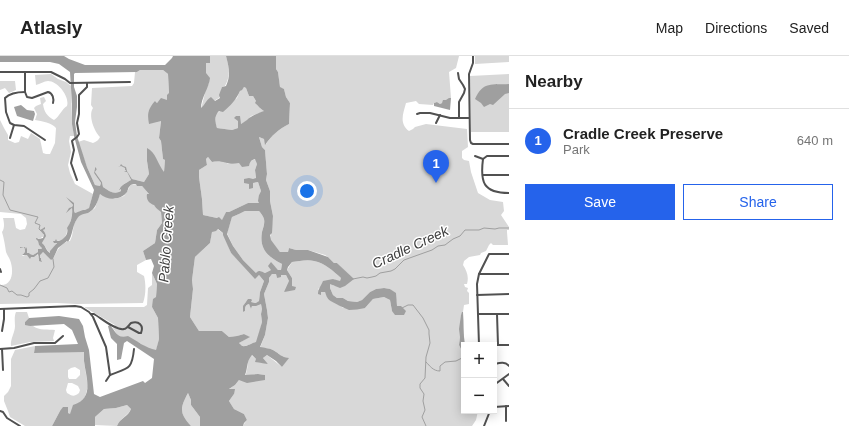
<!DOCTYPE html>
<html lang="en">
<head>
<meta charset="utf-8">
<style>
  body { margin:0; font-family:Arial,sans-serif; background:#f2f2f2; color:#222 }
  .controls { position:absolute; right:12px; bottom:12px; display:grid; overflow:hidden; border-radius:0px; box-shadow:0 2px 10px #0003 }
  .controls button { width:36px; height:36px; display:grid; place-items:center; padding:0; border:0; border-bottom:1px solid #e0e0e0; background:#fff; color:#222; font:20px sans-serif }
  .you { position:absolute; left:307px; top:135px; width:14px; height:14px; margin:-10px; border:3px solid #fff; border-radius:50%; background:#1a73e8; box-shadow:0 0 0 6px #1a73e833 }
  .badge { display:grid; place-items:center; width:26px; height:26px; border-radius:50%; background:#2563eb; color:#fff; font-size:13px; font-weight:700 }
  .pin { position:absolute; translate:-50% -33px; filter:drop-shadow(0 1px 2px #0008) }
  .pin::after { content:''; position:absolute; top:21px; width:14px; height:12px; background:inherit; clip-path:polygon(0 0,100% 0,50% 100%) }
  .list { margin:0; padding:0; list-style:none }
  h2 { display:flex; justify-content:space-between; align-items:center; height:52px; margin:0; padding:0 16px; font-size:17px }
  h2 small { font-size:13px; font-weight:400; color:#767676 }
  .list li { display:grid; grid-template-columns:26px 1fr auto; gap:12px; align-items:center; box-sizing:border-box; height:64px; padding:0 16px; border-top:1px solid #e0e0e0 }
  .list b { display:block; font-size:15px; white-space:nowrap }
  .list p { margin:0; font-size:13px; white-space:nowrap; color:#767676 }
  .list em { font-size:13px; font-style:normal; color:#767676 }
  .actions { display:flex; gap:8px; padding:12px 16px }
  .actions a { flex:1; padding:9px 0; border:1px solid #2563eb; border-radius:0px; text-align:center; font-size:14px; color:#2563eb }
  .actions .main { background:#2563eb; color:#fff }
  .map { position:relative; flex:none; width:509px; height:370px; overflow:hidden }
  header { display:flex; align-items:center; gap:24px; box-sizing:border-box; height:56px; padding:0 20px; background:#fff; border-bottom:1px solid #e0e0e0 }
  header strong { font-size:19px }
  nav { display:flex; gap:22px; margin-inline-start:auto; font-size:14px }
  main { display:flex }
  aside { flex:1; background:#fff }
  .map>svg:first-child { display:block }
  .green { fill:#d8d8d8; fill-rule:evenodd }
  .water { fill:#9f9f9f; fill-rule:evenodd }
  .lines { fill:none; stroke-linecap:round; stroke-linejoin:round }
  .stream { stroke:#9f9f9f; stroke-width:1 }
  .minor { stroke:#515151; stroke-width:2 }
  .labels { text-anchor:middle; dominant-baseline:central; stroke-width:3; stroke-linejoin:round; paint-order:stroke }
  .water-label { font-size:14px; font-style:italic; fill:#404040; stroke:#fff }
</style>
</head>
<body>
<header>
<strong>Atlasly</strong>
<nav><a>Map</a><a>Directions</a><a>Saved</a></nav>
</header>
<main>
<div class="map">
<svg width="509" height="370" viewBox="0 0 509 370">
  <rect width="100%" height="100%" fill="#fff"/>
  <g class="green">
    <path d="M210 0H226C229 12 231 19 225 30L222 31 220 41C214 46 206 48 201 53L206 33 209 27 206 18V7Z"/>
    <path d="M276 0H459L456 12 449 16 451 42 440 48 437 46 434 47 433 49 419 48 416 45 406 47C403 58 399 67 409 75L413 73 415 71 426 68 467 73 468 91 462 95V102L464 104 469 105 471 116 478 137 490 144 503 146 504 155 501 159 509 171V174H507V176L508 189H493L491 187 489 189 486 195 481 197 480 199 469 201 464 205 463 209C467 215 469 221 467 228H464L465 231 468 232 467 235 469 237V248L464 249 463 256 461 259 460 281 459 289 464 299V314L463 319 462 328 464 332V355H478L476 364 472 370H243L244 368 247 364 244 358 234 353 229 345 234 338V333L228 334 235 329 239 324H265V319L258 318 245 320C249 312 246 306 251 299L256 303V306L267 307 263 302 267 299 282 311 288 302C281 301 279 297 273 294 269 292 265 292 260 292L265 279 268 262 267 254 264 238 269 226V222L272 218H276L277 222 280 219H286L292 231V222L287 214 292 206C299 205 308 203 314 205 325 207 333 215 341 222L340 226 333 223 318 233 321 236H325L329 244 337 247 343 252H365L373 243 384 241 390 244 392 255 397 250 395 237 390 233 384 232 376 233 370 236 362 244 357 246 348 245 343 242H337L333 239 330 232V228H332L334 230 349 219 337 207H334L328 201 325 199 308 194H296L289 192 288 196H280L270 184 273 160 270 145V135L266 124 267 118 265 94 262 91 259 81 264 83 266 88C272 79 279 73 289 68L290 47 286 41 284 33 280 32 278 16 276 13Z"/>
    <polygon points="475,0 509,0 509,6 475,8"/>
    <path d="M140 14H163L168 18 169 38 167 44 159 45 157 47 155 45 161 64 159 82 161 85 163 103 165 104 164 117 161 113 147 105 149 118 144 126 132 123 125 112V115L127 116 131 124 124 128 119 133H121V135C114 139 109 135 103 131L102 126 95 116 97 113 96 112 94 117 101 127 100 130 95 129 87 111 78 86 84 84 93 87C96 86 99 84 100 81 94 75 88 59 93 52L91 49 92 32 132 30 134 27 135 16H137Z"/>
    <path d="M51 18 58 23 66 26 71 30C72 47 71 63 74 80H70L69 85 71 96 68 109 70 117 75 128 93 138C92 141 90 150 89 152 87 154 78 156 75 157L74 155V149L70 146 73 149 72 151 67 156 72 152 73 159 67 174C67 180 63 185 57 185L56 184C58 191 51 192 50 197 46 194 46 190 42 187L45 181 43 174 45 172 41 173 44 180 39 183 38 182 39 189 42 191 41 193H38V196L33 199 27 197 26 193 24 191C26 194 25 197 22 199L23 200 27 198 31 201 36 200 37 198 40 204V197L43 196 51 204 53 203C57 195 60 187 70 185L72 180 74 168 78 161 82 158 90 156 95 152 100 138 115 143 124 140 128 134 130 130 131 129 137 128 142 130 149 138 156 152 161 155 162 167 157 174 155 187 143 195 146 204 137 209V216L144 220C146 228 146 239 143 247L77 248 57 247 0 248V229C13 230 14 214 10 204 9 201 7 199 6 196 5 189 4 183 2 176 5 172 4 166 3 162H14L16 172 20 174 25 173 27 168 26 162 21 158 0 156V64L4 72 8 79V84L15 87 19 86 21 80 28 83 31 77 40 83 43 97 46 98H50L55 87 56 72C52 67 42 65 35 64L37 58 34 52 36 50 41 48 40 42 44 41 46 45 43 48C44 56 47 60 54 64 60 60 61 54 67 50 70 41 58 25 48 25 44 25 40 28 36 29L35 19Z"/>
    <polygon points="509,18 509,76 471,76 470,20"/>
    <polygon points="15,25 16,34 9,37 5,32 0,34 0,25"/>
    <polygon points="244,31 246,32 249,40 253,40 261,53 265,55 251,60 248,64 241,68 238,65 238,72 232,74 217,72 215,67 216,58 237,42 240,35"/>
    <path d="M208 101 212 106 217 105H224L228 108 239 107 248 110C250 106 251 104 256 103L257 108 255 114 256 123 253 124 249 128V133L253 127 258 126 261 135 259 139V147H248L229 156H226L222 165 217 162 203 159 202 143 199 121V114L207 109 206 103Z"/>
    <path d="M245 155H259C261 157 263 160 264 163 265 168 263 171 262 176 259 193 268 201 282 208L281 214H278L275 211 271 214 265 217 261 215 256 217 243 204 233 190 227 177 232 161 239 158Z"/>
    <path d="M217 173 223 177 231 197 255 222 259 219 264 225 260 236 259 245 257 247 247 245 245 247 243 256 245 255C245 252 245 249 249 248L251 253 252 250 261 247 262 253 261 258 262 266 257 286C250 287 247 291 241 290L239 287 249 281 244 278 237 280 229 281 222 275H199L190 261 193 233 192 224 195 201 210 187 212 175Z"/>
    <polygon points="152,217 157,228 156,241 152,251 158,262 159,283 156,295 147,292 140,287 118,280 113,272 115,269 84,251 144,251 147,249 148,232 152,229"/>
    <path d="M16 256H27L29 262 25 266 30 270H33C39 275 49 273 55 274L53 282 54 285 30 286 11 290C10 283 15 277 15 270 15 265 14 261 16 256Z"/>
    <path d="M35 290 34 297 84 295V306L88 330 85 341 73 353 70 359 68 357 60 355 52 370H25L10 361 8 355 4 345V340L8 336 11 330V303L15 294ZM75 311 80 314V319L76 323H69L68 321V314L71 312ZM68 327H72L78 330 80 334 79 337C74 341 72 340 67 337L66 334Z"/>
    <path d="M188 337 191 344V349L200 361V370H191C179 357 180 352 188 337Z"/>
    <path d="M127 349 131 353C128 360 120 362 117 370L94 369 95 361 104 353 116 352Z"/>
  </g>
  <g class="water">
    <path d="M0 0H64L69 3 85 9H165L172 2 173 0H210V7H206V17L210 22C209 32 201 42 201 52 205 49 206 44 211 41L215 45 220 42 219 39 222 31 226 30C231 19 229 12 226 0H276V13L278 16 280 31 284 33 286 41 290 47 289 68C279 73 272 79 265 89L264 83 259 81 262 91 265 94 267 118 266 124 270 135V145L273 160 272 177 270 179 271 184 280 196H288L289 192 296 194H308L328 201 334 207H337L354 223 345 230 340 232 330 228V232L333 239 337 242H343L348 245 357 246 362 244 370 236 376 233 384 232 390 233 396 237 397 250H401L406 255 404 259H395L392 255 390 244 384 241 373 243 365 252C360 253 354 254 349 254 346 253 332 246 329 244 327 242 326 239 325 236H321V239L318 238C318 233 321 230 323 225L333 223 340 225 341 222C333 215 325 207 314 205 308 203 299 205 292 206L288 211 287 214 292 222V230L296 231 295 234 284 236 289 225 286 219H281V221L277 222 276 218H272L269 222V226L264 238 267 254 268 262 265 279 260 291C265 292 269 292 273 294 280 298 281 301 289 302L282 311 276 305 267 299 263 302 268 308 255 306 256 303 252 299C246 306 248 312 245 319L258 318 265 319V324L247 327 239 324 235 329 229 333H235L234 338 229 345 234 353 244 358 247 364 244 367 243 370H200V361L191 349V344L188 337C180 352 179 357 191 370H117C120 362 128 361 131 353L127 349 116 352 104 353 95 361V370H52L60 355 63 351H68V357L70 358 73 349C95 342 86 322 84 305 84 302 84 299 84 296L34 297 35 290 78 288 72 274 64 268 30 270 25 269V266L29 262 59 260 79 263 83 270 85 281 89 294 94 338 100 341 143 325 145 327 152 322 154 303 127 285 124 287 121 303 117 304V288L111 282 108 270 110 269C116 276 117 283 128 280 137 285 146 292 156 294L159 283 158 262 152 251 153 243 156 241 157 228 152 217 154 210 151 203 146 204 143 195 155 187 157 174 162 167 161 156 156 152 154 149C149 147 146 144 147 138H149L142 130H137L136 128C135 128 131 128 130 130 128 131 128 134 127 136 121 144 108 145 100 138 98 145 95 154 88 157 84 158 80 158 77 163 72 170 73 179 68 186L67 185 58 192 53 203 51 204 43 196 40 199V202H41V204L42 206 39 205V203L38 198 34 201H31L30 203 27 199H22C25 197 26 195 24 191L20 192V191H25L26 193 27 191V197H29L30 198 33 199 38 196V193H41L42 192 39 189 38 185 36 183V182L39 183 43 182 44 179 40 174 45 171V173L43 174 45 177 46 180 42 187C46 190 46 195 50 197V195L57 187H54L53 185H55L56 183 57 185H59C64 183 69 178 67 172 71 166 73 160 72 152L66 157 69 152 72 151 73 149 66 141 74 147V155L75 157 83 154H85L89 152 94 134 81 106 74 80 72 68V48L70 16 59 8 50 6H0ZM140 14H163L168 18 169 37 167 39V44L161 42 157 47 155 45C148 53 147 58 149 68L161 65 159 82 161 85 163 103 165 104 164 116C158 109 156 96 147 92V105L149 118 144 126 132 123 127 115 126 111 123 110 121 108 120 110 118 111 121 110 125 112V114L126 115 124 116H127L131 124C126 127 121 129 119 134L121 133V135C114 139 109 135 103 131L102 126 95 116 97 113 95 111V113L94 117 101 127 100 130 95 129 87 111 77 80 75 66 77 51V40L74 31V18L75 17 137 16ZM244 31 246 32 249 40H253L256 45 255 47C259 50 260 53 264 55 259 57 250 60 247 64L241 68 240 60H236L234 62 238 65V72L232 74 217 72C215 66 214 60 219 55L223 56C231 49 236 44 240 35L242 34ZM208 101 212 106C223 103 227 110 239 107L242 111 249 110C250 106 251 104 255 103L257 108 255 114 256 122 253 123 249 122 244 123V127L249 128V133L253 132V127L258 126 261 135 259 139 258 145 259 147H248L229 156H226L222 164 219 161 217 162 203 159 202 143 199 121V114L207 109 206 103ZM245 155H259C261 157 263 160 264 163 265 168 263 172 262 176 259 193 268 201 282 208L281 214H278L271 206 268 210 271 214 265 217C261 215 259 214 256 217L243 204 233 190 227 178 232 161 239 158ZM218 173 223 177V179L231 197 255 223 259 219 264 225 260 236 259 245 256 247 251 246 252 244 251 243H248L243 250V256L245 255C245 252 245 249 249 248L251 253 252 250H256L261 248 262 253 261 258 262 266 256 286C251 287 247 291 242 290L239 287 250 281 244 278 237 280 229 281 222 275H199L190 261 193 233 192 224 195 201 210 187 212 176 216 175Z"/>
    <path d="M509 28V37L505 38 493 49 490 48 484 51 481 47 475 43C483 25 492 29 509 28Z"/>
    <polygon points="449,42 451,42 450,54 434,50 434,47 437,46 440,48 442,47 443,44 446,44"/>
    <polygon points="21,49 27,54 34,55 35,58 33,65 17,60 14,51"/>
    <path d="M462 256H463C464 267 463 278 465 289H464V299L459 289 460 281 459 273 461 259Z"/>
  </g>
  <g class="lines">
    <g class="stream">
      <polyline points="0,124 4,126 3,139 10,154 38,161 35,167 40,169 39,173 41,175"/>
      <polyline points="353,223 363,221 367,222 372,221 376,220 380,217 391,215 395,213 404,204 432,194 438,190 445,189 453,183 460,180 465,174 479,174 484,172 495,173 499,172 509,172"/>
      <polyline points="0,229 7,232 9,236 12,235 17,239 21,239 27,241 29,240 29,237 34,233 40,225 48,222 54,211 53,203"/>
      <polyline points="402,252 408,249 413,249 423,262 429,274 429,278 430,287 426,301 425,322 420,328 420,332 424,338 423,345 425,354 422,361 426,370"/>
      <path d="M426 306C430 310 433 315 440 315V310L445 306 456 305 464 301"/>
    </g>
    <g class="minor">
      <polyline points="473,0 473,7 469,18 470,84 471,87 473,88 509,88"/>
      <polyline points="0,16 51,16 65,23 70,27 130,26"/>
      <path d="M25 16V36L27 41 32 42 48 36C53 37 54 43 53 47"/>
      <polyline points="458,17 459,23 463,29 465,33 464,37 459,46 459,62"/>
      <path d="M25 36C18 36 10 37 5 42L6 56 10 67 14 69 24 70 45 84"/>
      <polyline points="417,58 420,57 430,57 450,62 469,62"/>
      <polyline points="436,67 440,59"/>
      <polyline points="10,82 14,69"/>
      <polyline points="475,100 483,103"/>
      <path d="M483 103C480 126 483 137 509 137"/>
      <polyline points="483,103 487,100 509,100"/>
      <polyline points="483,119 509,119"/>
      <polyline points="77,124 71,107 74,94 72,85 73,84 77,81 79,78 77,67 79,58 79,39 87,31 87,27"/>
      <polyline points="0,213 1,216"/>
      <polyline points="479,218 509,218"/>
      <polyline points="477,239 509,238"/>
      <polyline points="0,253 75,250 81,251 89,256 93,261 106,291 110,319"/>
      <path d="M91 258H94C101 262 116 275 124 273 127 273 129 269 131 267 139 264 144 270 141 277H139L128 271"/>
      <polyline points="478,258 509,258"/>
      <polyline points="497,258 498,289"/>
      <polyline points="2,275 4,263 4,253"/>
      <polyline points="479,289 477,228 479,218 489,198 509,198"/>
      <polyline points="494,289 509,289"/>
      <polyline points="0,293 14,292 34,287 55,287 63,280"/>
      <polyline points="2,293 3,314"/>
      <path d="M494 308C499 307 505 305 509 310"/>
      <path d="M110 319C128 312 132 314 134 293"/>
      <polyline points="503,323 509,330"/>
      <polyline points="106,325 110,319"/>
      <polyline points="494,329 509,318"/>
      <polyline points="506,350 506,365"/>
      <polyline points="494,351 509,350"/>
      <polyline points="0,355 3,356 7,362 20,370"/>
      <polyline points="484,370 490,355"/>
    </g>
  </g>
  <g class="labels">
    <g class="water-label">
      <text transform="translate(166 188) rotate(-86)">Pablo Creek</text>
      <text transform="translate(410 191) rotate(-25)">Cradle Creek</text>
    </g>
  </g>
</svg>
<div class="controls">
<button>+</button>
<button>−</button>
</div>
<div class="you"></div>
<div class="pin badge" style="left:436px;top:127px">1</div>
</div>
<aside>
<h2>Nearby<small></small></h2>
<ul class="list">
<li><span class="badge">1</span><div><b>Cradle Creek Preserve</b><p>Park</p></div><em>640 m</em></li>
</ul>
<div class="actions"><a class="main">Save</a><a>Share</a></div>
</aside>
</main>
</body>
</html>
